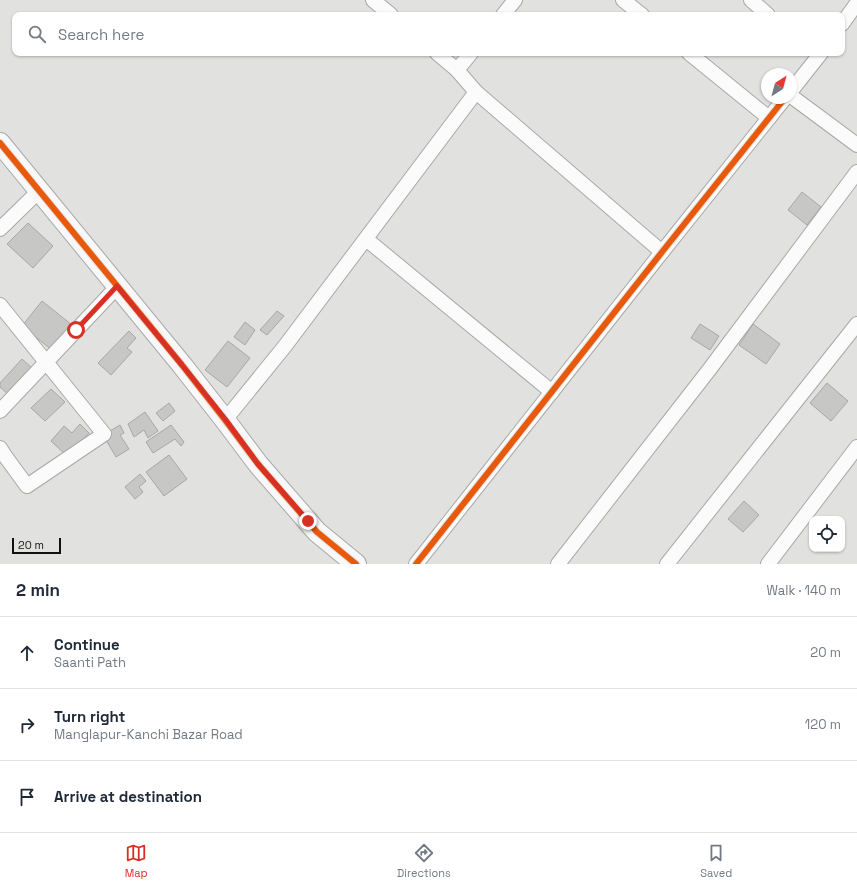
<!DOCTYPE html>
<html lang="en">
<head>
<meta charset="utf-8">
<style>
  body { margin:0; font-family:"Space Grotesk",sans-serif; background:#f2f2f3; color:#1f2937 }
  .controls { position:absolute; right:12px; bottom:12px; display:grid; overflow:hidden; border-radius:8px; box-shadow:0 1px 3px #0004 }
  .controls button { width:36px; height:36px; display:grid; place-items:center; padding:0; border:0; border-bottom:1px solid #e0e1e3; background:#fff; color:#1f2937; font:20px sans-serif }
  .compass { position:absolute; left:761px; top:68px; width:36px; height:36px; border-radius:50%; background:#fff; box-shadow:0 1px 3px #0004; rotate:36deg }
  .scale { position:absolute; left:12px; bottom:10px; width:49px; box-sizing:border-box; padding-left:4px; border:2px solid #111110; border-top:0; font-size:11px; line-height:14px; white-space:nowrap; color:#111110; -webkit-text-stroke:3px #e1e3df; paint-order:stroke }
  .stop { position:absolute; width:12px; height:12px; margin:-9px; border:3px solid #d93025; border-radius:50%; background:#fff }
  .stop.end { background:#d93025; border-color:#fff; box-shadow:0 1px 4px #0008 }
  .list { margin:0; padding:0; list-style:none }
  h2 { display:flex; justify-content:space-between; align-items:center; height:52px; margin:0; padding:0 16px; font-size:17px }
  h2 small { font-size:13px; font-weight:400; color:#747a83 }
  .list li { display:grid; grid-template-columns:26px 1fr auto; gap:12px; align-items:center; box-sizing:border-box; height:72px; padding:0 16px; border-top:1px solid #e0e1e3 }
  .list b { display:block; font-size:15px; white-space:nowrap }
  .list p { margin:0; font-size:13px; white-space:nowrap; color:#747a83 }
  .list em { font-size:13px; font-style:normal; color:#747a83 }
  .icon { flex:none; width:22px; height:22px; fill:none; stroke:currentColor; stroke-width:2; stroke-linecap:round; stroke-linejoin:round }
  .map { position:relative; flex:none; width:857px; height:564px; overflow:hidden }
  .search { position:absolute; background:#fff; box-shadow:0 1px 3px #0004; left:12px; right:12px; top:12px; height:44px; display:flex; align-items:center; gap:10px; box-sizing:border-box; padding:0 14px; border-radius:8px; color:#747a83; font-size:15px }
  .sheet { height:268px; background:#fff }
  nav { display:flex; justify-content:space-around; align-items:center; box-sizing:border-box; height:56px; border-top:1px solid #e0e1e3; background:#fff; font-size:11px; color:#747a83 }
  nav a { display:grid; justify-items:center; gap:2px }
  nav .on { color:#d93025 }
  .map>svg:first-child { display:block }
  .building { fill:#c7c8c6; stroke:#a6a7a6 }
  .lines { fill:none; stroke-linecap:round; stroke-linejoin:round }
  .street-casing { stroke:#a8a9a7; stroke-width:16 }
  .secondary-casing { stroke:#a8a9a7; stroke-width:22 }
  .street { stroke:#fafbfa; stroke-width:14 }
  .secondary { stroke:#f8f7f9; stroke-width:20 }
  .cycleway-casing { stroke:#e1e3df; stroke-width:8 }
  .cycleway { stroke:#e8590c; stroke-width:6 }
  .route { stroke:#d93025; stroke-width:5 }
</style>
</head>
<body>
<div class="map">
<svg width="857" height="564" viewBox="0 0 857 564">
  <rect width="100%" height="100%" fill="#e1e2e0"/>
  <g class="building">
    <polygon points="802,192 821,207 807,225 788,210"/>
    <polygon points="28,223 53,246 33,268 7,244"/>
    <polygon points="42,301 72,325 52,350 22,326"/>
    <polygon points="277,311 284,316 267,335 260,330"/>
    <polygon points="245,322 255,330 245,345 234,337"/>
    <polygon points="700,324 719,336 710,350 691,338"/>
    <polygon points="753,324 780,344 766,364 739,345"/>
    <polygon points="129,331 136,338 127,348 132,352 111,375 98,363"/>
    <polygon points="228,341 250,358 227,387 205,370"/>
    <polygon points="22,359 33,369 10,396 0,387 0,383"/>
    <polygon points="827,383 848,401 831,421 810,403"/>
    <polygon points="51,389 65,402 45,421 31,408"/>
    <polygon points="169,403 175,411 163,421 156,413"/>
    <polygon points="145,412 158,431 148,438 144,430 134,437 128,424"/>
    <polygon points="80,424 89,433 67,456 51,441 64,426 72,433"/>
    <polygon points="120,425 124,433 120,435 129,449 116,457 103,435"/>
    <polygon points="171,425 184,442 181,446 175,439 153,453 146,442"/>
    <polygon points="169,455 187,479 164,496 146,472"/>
    <polygon points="140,474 146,481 139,487 143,492 135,499 125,487"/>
    <polygon points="744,501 759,515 743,532 728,519"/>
  </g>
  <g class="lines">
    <defs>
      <g id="street">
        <polyline points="373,0 391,15"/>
        <polyline points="623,0 642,15"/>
        <polyline points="751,0 768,15"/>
        <polyline points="503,15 515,0"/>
        <polyline points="842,24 857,3"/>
        <polyline points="437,53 457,70 476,92 662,252"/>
        <polyline points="689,53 769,118"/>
        <polyline points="457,70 471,53"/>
        <polyline points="791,91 821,53"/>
        <polyline points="791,96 857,145"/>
        <polyline points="0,229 40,190"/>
        <polyline points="366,239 552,392"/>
        <polyline points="0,305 104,434 27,486 5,456 0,448"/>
        <polyline points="0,411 117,287"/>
        <polyline points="225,420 285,346 476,92"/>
        <polyline points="416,564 662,252 785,98"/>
        <polyline points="558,564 709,370 857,172"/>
        <polyline points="667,564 857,324"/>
        <polyline points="768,564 857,447"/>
      </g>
      <polyline id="secondary" points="0,143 182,365 225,420 258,464 317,532 356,564"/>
    </defs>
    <use href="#street" class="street-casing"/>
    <use href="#secondary" class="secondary-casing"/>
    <use href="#street" class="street"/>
    <use href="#secondary" class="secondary"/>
    <defs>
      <g id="cycleway">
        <polyline points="0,143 182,365 225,420 258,464 317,532 356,564"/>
        <polyline points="416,564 662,252 785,98"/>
      </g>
    </defs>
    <use href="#cycleway" class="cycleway-casing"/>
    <use href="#cycleway" class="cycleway"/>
  </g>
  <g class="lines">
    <polyline class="route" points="76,330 117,286 182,365 226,420 258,464 308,521"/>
  </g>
</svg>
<div class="controls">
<button><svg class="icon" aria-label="locate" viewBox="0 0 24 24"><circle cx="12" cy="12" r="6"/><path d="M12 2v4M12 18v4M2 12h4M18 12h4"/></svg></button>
</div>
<svg class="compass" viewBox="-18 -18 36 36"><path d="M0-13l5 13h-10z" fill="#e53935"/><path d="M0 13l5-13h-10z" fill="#747a83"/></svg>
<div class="scale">20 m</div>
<div class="stop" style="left:76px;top:330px"></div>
<div class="stop end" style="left:308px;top:521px"></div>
<div class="search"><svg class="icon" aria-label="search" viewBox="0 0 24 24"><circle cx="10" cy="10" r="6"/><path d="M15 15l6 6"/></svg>Search here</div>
</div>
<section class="sheet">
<h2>2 min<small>Walk · 140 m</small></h2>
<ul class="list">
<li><svg class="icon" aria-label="ahead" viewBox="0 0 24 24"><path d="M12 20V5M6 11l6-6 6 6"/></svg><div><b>Continue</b><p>Saanti Path</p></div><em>20 m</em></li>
<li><svg class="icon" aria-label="right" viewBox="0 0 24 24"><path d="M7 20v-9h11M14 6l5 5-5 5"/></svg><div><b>Turn right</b><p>Manglapur-Kanchi Bazar Road</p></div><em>120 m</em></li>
<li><svg class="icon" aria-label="arrive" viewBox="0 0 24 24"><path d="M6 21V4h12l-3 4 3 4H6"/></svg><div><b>Arrive at destination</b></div></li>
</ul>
</section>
<nav>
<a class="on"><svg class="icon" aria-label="map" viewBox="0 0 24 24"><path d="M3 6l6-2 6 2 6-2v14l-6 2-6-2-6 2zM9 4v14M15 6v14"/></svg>Map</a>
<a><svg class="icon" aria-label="directions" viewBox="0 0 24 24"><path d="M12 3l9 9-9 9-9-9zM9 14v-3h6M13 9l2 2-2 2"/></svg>Directions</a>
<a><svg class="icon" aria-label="saved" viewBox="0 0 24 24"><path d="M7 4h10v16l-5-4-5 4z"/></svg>Saved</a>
</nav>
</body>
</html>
